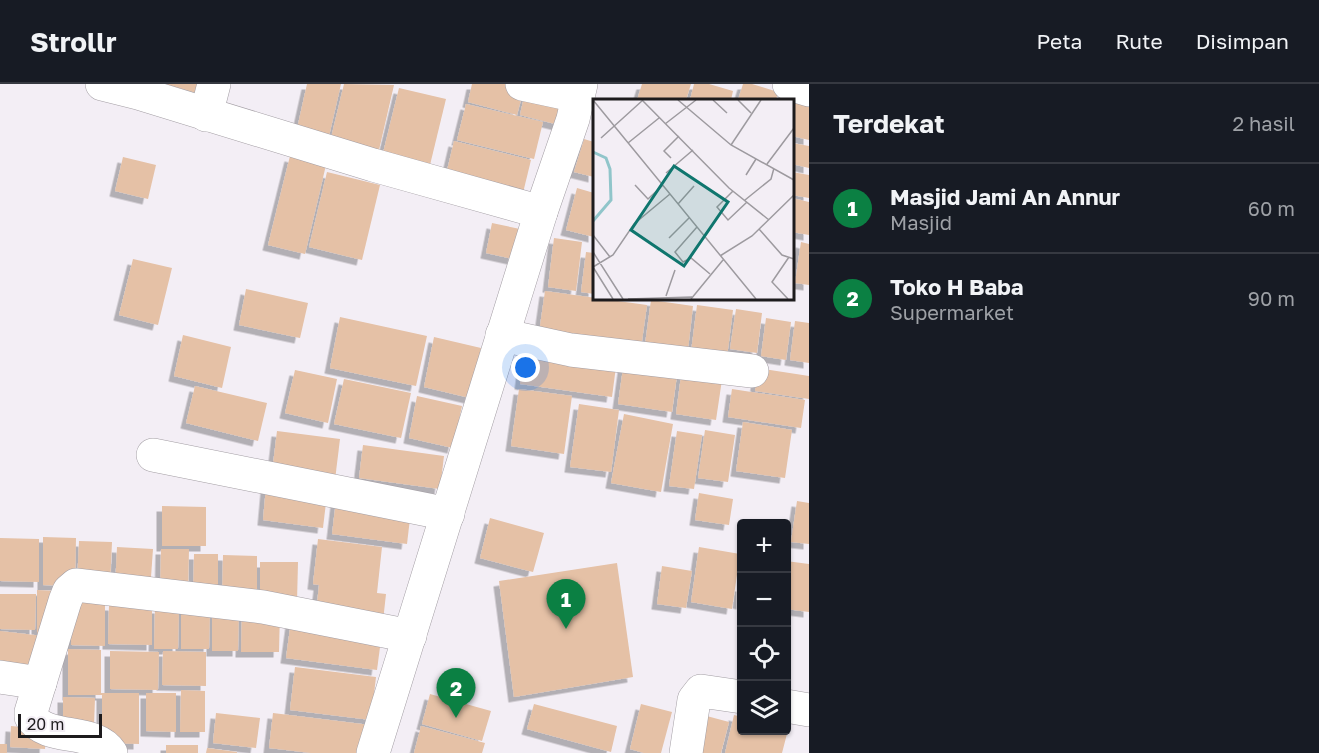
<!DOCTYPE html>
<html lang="id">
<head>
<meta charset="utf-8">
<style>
  body { margin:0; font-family:"Golos Text",sans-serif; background:#20242c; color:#f1f3f6 }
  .controls { position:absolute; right:18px; bottom:18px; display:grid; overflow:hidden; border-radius:6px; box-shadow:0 2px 4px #0004 }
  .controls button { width:54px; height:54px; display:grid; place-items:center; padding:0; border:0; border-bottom:2px solid #363941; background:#171b24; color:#f1f3f6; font:30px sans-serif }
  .scale { position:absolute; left:18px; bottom:15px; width:84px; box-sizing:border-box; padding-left:6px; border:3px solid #1d1b1d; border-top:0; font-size:16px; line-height:21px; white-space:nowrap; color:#1d1b1d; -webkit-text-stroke:4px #f3eef5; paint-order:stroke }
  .you { position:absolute; left:526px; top:284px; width:21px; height:21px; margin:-15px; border:4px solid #fff; border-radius:50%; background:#1a73e8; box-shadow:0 0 0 9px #1a73e833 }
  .badge { display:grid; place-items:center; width:39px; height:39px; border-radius:50%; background:#0b8043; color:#fff; font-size:20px; font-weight:700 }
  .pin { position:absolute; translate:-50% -50px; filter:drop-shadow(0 2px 3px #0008) }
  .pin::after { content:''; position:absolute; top:32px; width:21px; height:18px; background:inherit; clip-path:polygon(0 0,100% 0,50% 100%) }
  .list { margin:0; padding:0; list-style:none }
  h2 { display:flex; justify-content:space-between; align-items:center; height:78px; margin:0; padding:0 24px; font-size:26px }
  h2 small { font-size:20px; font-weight:400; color:#9ea1a6 }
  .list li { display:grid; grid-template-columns:39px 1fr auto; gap:18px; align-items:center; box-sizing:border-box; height:90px; padding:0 24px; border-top:2px solid #363941 }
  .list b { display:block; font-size:22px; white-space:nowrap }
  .list p { margin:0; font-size:20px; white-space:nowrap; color:#9ea1a6 }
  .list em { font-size:20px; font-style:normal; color:#9ea1a6 }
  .icon { flex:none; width:33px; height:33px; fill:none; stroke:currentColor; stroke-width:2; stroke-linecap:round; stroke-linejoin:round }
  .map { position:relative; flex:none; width:809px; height:669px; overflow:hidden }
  header { display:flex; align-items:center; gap:36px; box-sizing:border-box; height:84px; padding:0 30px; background:#171b24; border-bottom:2px solid #363941 }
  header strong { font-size:28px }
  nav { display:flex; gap:33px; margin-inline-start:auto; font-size:21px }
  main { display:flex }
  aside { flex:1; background:#171b24 }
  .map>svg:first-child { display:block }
  .building { fill:#e5c1a6; filter:url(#shadow) }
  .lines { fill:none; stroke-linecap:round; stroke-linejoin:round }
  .minor-casing { stroke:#a39ea4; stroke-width:34 }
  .minor { stroke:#fff; stroke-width:33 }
  .inset-river { fill:none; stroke:#90c5ca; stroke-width:3 }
  .inset-road { fill:none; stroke:#9d9a9f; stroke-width:1.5 }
  .view { fill:#0f766e; fill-opacity:0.15; stroke:#0f766e; stroke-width:3 }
  .inset-edge { fill:none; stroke:#1d1b1d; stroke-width:3 }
</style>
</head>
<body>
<header>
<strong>Strollr</strong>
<nav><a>Peta</a><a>Rute</a><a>Disimpan</a></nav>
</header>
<main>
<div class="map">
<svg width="809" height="669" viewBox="0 0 809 669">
  <defs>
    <filter id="shadow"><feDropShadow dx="-5.5" dy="5.5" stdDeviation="0" flood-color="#0004"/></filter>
  </defs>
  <rect width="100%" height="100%" fill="#f3eef5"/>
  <g class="building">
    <polygon points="164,0 207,0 204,11"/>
    <polygon points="307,0 341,0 329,52 297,45"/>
    <polygon points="344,0 394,1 379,66 331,54"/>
    <polygon points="472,0 507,0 524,4 517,31 468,18"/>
    <polygon points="642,0 691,0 686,16 637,16"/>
    <polygon points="694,0 709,0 733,7 731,16 690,16"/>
    <polygon points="743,0 752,0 778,8 776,16 738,16"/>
    <polygon points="399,4 446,15 430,81 383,69"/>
    <polygon points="526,4 574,16 567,43 520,31"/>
    <polygon points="782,11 809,17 809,56 792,52 792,16 781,16"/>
    <polygon points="466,20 543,38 534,75 457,56"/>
    <polygon points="584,55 594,58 594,93 574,88"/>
    <polygon points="454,57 531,76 522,113 445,95"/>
    <polygon points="792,59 809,62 809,84 792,80"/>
    <polygon points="290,72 326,81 305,170 268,161"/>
    <polygon points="123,73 156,81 148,115 115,107"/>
    <polygon points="327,88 380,101 362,176 309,163"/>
    <polygon points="792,88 809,91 809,114 792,111"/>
    <polygon points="577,104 594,109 594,153 566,146"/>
    <polygon points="792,114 809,118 809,151 792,148"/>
    <polygon points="492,139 520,145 513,175 486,169"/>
    <polygon points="554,154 582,158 576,207 548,203"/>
    <polygon points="801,158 809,160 809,201 795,199"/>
    <polygon points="586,168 594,169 594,210 581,208"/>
    <polygon points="133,175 172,184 158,241 119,231"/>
    <polygon points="246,205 308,219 300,254 239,241"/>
    <polygon points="545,207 647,221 640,271 538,256"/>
    <polygon points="651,216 693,222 687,274 644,268"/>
    <polygon points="697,221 733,226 727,273 691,268"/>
    <polygon points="736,225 762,229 757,269 730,265"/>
    <polygon points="340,233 427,252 416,302 330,284"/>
    <polygon points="766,234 791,238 786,276 761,272"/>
    <polygon points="795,237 809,239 809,279 790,276"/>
    <polygon points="183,251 231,263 222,304 174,292"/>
    <polygon points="434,253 481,264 470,314 424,303"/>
    <polygon points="525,262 617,275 612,313 520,300"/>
    <polygon points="624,277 678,284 672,328 618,320"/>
    <polygon points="682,284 723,289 716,336 676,330"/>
    <polygon points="758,284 809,292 809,315 755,307"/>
    <polygon points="295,286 337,295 328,339 285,329"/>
    <polygon points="344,295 411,309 401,354 334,340"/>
    <polygon points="195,302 267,319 258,357 186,339"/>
    <polygon points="519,305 572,312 564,370 511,362"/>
    <polygon points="732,305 805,316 801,344 728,333"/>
    <polygon points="417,312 462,322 453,364 409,354"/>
    <polygon points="579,320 619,326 611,388 570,383"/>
    <polygon points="624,330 673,340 661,408 611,399"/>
    <polygon points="743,338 792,346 785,394 736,387"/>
    <polygon points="705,346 735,351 728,398 698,394"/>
    <polygon points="277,347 340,355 335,396 272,389"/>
    <polygon points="677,347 702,351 694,405 669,402"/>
    <polygon points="363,361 444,372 440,405 359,394"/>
    <polygon points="266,403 327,410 323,444 263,436"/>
    <polygon points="699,409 733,415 729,441 695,436"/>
    <polygon points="336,417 411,426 407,460 332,450"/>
    <polygon points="797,417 809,419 809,460 791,458"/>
    <polygon points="162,422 206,423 206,462 162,462"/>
    <polygon points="490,434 544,449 533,488 480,474"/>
    <polygon points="43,453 76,454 75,502 43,501"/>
    <polygon points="0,454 39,455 39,498 0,497"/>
    <polygon points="318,455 382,463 377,509 386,510 383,537 316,529 319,501 313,500"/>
    <polygon points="79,457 112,458 110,502 77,500"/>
    <polygon points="117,463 153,465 150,507 115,505"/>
    <polygon points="699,463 740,470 732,525 691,518"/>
    <polygon points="161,465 189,465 188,511 160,510"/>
    <polygon points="194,470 218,470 218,514 193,513"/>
    <polygon points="223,471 257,472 257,517 222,516"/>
    <polygon points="786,477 809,480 809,528 786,525"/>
    <polygon points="260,478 298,478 297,518 260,518"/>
    <polygon points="617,479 633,593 514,613 499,497"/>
    <polygon points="662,482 692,487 686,524 657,520"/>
    <polygon points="740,502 742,502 742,520 738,519"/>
    <polygon points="37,506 55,507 54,549 37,550"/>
    <polygon points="0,510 36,510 35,546 0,545"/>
    <polygon points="72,518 105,519 105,562 71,561"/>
    <polygon points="109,521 152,522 152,561 108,560"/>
    <polygon points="181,523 210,524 209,565 181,565"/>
    <polygon points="155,524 179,524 178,565 154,565"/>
    <polygon points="212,524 239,524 238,567 212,567"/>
    <polygon points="242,526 280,526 279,568 241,568"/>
    <polygon points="291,537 382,548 377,586 286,574"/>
    <polygon points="0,547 43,552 38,597 0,592"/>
    <polygon points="68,565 101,566 101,609 139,609 139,660 102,659 102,611 68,611"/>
    <polygon points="110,567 159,568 158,606 110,605"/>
    <polygon points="163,567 206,568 206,602 162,601"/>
    <polygon points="295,583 376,593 371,636 290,626"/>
    <polygon points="181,606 205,607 205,648 180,648"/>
    <polygon points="146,609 176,609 176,648 146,647"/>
    <polygon points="430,610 491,627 482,657 422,640"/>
    <polygon points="63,613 95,614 94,642 63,642"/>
    <polygon points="534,620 617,642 611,668 527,645"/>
    <polygon points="641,620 672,628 661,669 644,669 630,665"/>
    <polygon points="216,629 260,634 256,664 213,659"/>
    <polygon points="273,629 370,641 367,669 311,669 269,664"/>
    <polygon points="703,631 729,638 721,669 694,669"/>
    <polygon points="734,631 742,633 742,646 788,646 782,669 725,669"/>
    <polygon points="11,642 46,645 45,665 10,663"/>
    <polygon points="421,642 485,659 482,669 414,669"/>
    <rect x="0" y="660" width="7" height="9"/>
    <rect x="166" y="661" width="32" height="8"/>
    <polygon points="207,664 237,668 237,669 206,669"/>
  </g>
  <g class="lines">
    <defs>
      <g id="minor">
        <polyline points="102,0 138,9 373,81 541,128"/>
        <polyline points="522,0 578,12"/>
        <polyline points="789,0 809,6"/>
        <polyline points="206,31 214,0"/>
        <polyline points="502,251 571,266 752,287"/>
        <polyline points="153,371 448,430"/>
        <polyline points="0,593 40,599"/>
        <polyline points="786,622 809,626"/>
        <path d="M111 669C94 643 48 658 31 633V628L65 517 69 507 76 501 263 523 410 552"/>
        <polyline points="373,669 541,128 573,35 581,0"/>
        <polyline points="686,669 694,616 701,607 742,613"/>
      </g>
    </defs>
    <use href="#minor" class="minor-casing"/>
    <use href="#minor" class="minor"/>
  </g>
  <g transform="translate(593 15)">
    <rect width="201" height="201" fill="#f3eef5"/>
    <path class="inset-river" d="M0 53 13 59 17 70 18 101 0 122"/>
    <path class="inset-road" d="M0 1 163 200M49 1 136 89 176 121M85 1 138 46 201 81M120 1 134 14M145 1 158 14M72 25 103 1M8 39 50 1M35 44 66 19M138 46 168 1M78 59 71 52 86 37M174 65 201 29M73 74 100 51M153 76 163 60M42 86 55 100 70 86M140 92 124 108 135 121 154 103M152 101 178 80 181 69M85 105 101 87M104 128 82 153 90 163 98 159 117 175M166 130 189 156 201 160M0 136 17 158M76 139 96 119M0 153 30 200M127 157 159 137 201 96M0 168 20 156 41 125 77 95M0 168 20 200M73 197 82 171M35 200 99 198M98 200 130 161M195 200 179 183 196 158"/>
    <path class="view" d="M81 67 135 103 91 167 38 131Z"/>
    <rect width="201" height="201" class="inset-edge"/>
  </g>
</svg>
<div class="controls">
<button>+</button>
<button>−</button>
<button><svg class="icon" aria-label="locate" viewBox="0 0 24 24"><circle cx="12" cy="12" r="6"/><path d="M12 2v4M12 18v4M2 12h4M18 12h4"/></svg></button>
<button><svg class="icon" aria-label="layers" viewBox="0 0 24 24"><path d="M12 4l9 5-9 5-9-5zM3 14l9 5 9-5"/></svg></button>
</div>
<div class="scale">20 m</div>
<div class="you"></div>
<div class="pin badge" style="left:566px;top:545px">1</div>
<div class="pin badge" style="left:456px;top:634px">2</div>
</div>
<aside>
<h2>Terdekat<small>2 hasil</small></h2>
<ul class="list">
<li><span class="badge">1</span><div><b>Masjid Jami An Annur</b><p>Masjid</p></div><em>60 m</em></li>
<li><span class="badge">2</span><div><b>Toko H Baba</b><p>Supermarket</p></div><em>90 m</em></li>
</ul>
</aside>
</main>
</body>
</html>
